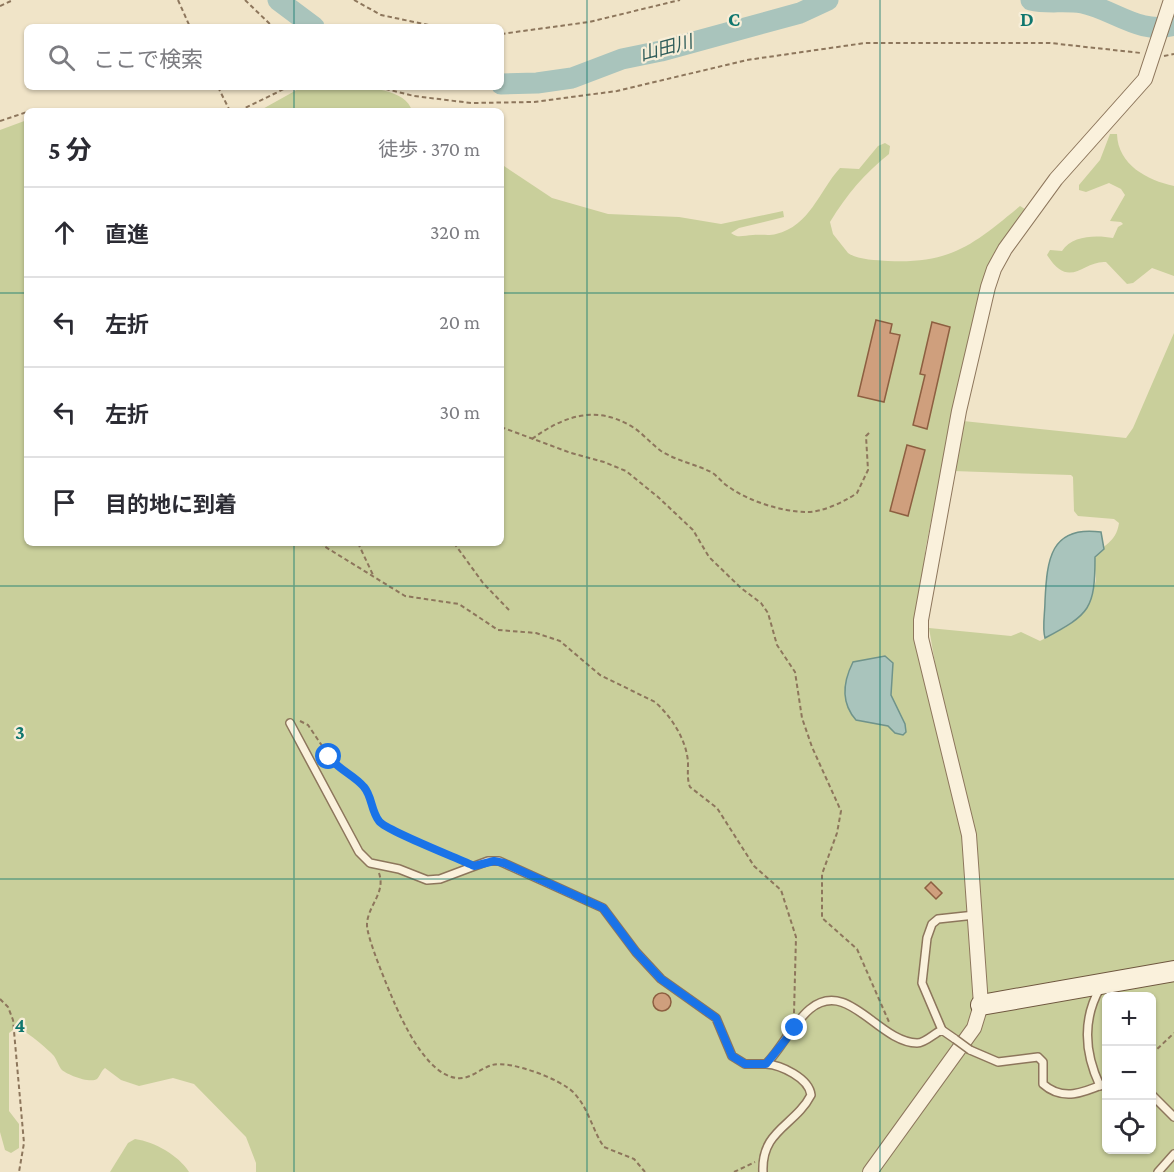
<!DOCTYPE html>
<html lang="ja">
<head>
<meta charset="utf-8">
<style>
  body { margin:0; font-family:"Crimson Pro","Noto Sans JP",serif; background:#f7f7f7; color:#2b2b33 }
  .controls { position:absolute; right:18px; bottom:18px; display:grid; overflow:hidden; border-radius:9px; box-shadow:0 2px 4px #0004 }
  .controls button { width:54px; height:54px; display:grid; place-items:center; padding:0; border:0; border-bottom:2px solid #e1e1e2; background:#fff; color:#2b2b33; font:30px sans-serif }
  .stop { position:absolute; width:18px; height:18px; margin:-14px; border:4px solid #1a73e8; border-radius:50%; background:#fff }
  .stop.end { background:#1a73e8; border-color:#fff; box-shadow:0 2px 6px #0008 }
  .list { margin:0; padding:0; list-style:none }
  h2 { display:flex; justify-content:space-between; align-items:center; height:78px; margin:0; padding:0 24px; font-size:26px }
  h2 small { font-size:20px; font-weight:400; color:#7c7c81 }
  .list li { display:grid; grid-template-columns:39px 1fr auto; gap:18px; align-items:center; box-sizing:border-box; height:90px; padding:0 24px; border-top:2px solid #e1e1e2 }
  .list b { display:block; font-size:22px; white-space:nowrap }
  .list em { font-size:20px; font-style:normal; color:#7c7c81 }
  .icon { flex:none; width:33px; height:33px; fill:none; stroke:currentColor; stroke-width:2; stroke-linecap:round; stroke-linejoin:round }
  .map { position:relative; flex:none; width:1174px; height:1172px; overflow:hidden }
  .search { position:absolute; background:#fff; box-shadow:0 2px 4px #0004; left:24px; top:24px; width:480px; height:66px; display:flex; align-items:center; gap:15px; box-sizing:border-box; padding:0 21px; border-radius:9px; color:#7c7c81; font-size:22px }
  .panel { position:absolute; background:#fff; box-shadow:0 2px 4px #0004; left:24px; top:108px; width:480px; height:438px; border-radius:9px }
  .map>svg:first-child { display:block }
  .green { fill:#c9cf9b; fill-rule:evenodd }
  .water { fill:#a9c4bc; stroke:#6f938a; stroke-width:1.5 }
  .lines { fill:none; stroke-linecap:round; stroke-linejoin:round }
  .stream { stroke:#6f938a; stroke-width:4 }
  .river { stroke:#a9c4bc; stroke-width:21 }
  .building { fill:#cf9f7d; stroke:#8d5f41; stroke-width:1.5 }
  .lane-casing { stroke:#8d765c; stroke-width:10 }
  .street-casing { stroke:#8d765c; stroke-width:16 }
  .secondary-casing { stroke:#6f573f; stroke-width:22 }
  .path { stroke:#8d765c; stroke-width:2; stroke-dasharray:4.5 3; stroke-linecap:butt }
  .lane { stroke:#faf1dc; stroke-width:7 }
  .street { stroke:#faf1dc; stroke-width:14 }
  .secondary { stroke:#faf1dc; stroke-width:20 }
  .lane-bridge-casing { stroke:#8d765c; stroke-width:10; stroke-linecap:butt }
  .lane-bridge { stroke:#faf1dc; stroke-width:7 }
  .route { stroke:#1a73e8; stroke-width:8 }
  .grid { fill:none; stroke:#0f766e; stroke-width:1.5; stroke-opacity:0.55 }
  .labels { text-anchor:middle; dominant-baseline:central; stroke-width:4.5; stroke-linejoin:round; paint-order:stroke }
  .water-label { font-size:18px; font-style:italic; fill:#2f5d5a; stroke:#f7eed8 }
  .grid-label { font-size:20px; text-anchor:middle; font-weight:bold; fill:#0f766e; stroke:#f7eed8; stroke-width:4.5; stroke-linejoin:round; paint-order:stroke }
</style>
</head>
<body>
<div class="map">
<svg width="1174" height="1172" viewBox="0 0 1174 1172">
  <rect width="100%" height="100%" fill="#f0e4c8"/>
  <g class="green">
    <path d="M302 87C327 87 404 80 412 111H259Z"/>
    <path d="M27 120V543H501V164L552 198 608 214 679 217 721 224 783 211 784 217 739 228 731 233C738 239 744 235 753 235 760 234 769 236 776 234 810 226 819 191 840 168L859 169 878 146 885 143 890 146 889 154C864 174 847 194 830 222L833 234 848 253C858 260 876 260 888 261 951 264 974 244 1020 206L1028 211 997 255 949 432 926 546 917 616 953 784 983 948 929 628 1011 636 1021 632 1040 641C1075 622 1082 623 1095 584 1098 576 1092 564 1096 556 1101 545 1116 544 1119 523L1114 519 1078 516 1074 511 1073 477 1071 475 953 471 963 421 1126 438 1133 428 1174 333V1172H256V1163L246 1137 194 1084 173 1078 139 1086 121 1080 105 1068C101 1071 100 1076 97 1079 90 1084 65 1074 61 1069 58 1065 57 1060 54 1056 48 1049 25 1030 17 1027L9 1033V1111L19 1124V1148L11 1153 5 1150 0 1132V130ZM1106 996H1152V1150H1106Z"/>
    <path d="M1110 134H1117C1118 165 1147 180 1174 186V276L1152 268 1133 283 1127 284 1106 262C1083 260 1070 291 1047 255L1050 250 1062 251C1072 235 1097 235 1113 238L1118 227 1123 224 1121 222 1110 221 1125 195 1121 189 1109 183 1086 192 1079 190V185L1100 160Z"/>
    <path d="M135 1139C155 1142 178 1155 189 1172H110L128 1143Z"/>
  </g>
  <g class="water">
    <path d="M1101 532 1104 549 1095 557C1095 609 1090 614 1045 638 1042 628 1045 613 1045 601 1047 560 1050 525 1101 532Z"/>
    <path d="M885 656 893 663 891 695 905 724 906 732 903 735 895 733 888 726 856 720C840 702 843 682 853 662Z"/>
  </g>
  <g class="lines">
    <polyline class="stream" points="1173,25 1174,27"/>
    <g class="river">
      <polyline points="278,0 314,27"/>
      <path d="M1031 0C1047 4 1065 0 1082 3 1113 9 1141 36 1174 25"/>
      <polyline points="501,84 537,83 572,78 622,59 661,51 800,13 828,0"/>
    </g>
  </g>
  <g class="building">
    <polygon points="876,320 892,324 890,333 900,335 884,402 858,396"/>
    <polygon points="932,322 950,327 927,429 913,425 925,375 920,374"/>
    <polygon points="907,445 925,450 908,516 890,511"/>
    <polygon points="931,882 942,893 936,899 925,888"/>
    <circle cx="662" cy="1002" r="9"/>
  </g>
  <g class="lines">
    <defs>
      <g id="lane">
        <path d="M290 723 359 852 370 863 399 869 427 880 440 879 488 861H499L603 908 636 952 661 979 716 1018 732 1056 745 1064H766C782 1048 792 1024 810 1009 848 978 878 1042 917 1043 926 1043 934 1033 942 1030L955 1039"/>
        <polyline points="942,1030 922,983 927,938 932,924 938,919 975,915"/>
        <path d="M970 1050 998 1062 1038 1057 1043 1062V1084C1063 1102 1085 1092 1106 1083"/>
        <path d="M1100 1086C1085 1054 1082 1020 1100 988"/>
        <polyline points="1152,1095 1174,1117"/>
        <path d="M763 1172C761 1130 795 1126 811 1095 809 1078 781 1065 766 1064"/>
        <polyline points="1158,1172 1174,1154"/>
      </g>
      <polyline id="street" points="870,1172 974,1028 981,1005 969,835 921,638 921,620 959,411 988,287 994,269 1005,249 1056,179 1145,79 1171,0"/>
      <polyline id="secondary" points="981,1005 1174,971"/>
    </defs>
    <use href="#lane" class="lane-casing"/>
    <use href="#street" class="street-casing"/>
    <use href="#secondary" class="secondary-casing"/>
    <g class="path">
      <polyline points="178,0 190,27"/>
      <polyline points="245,0 273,27"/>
      <polyline points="354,0 381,15 438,27"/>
      <polyline points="0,6 13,0"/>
      <polyline points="501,34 589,22 680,0"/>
      <polyline points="1164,56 1174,54"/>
      <polyline points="218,87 230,111"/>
      <polyline points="378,87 414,96 471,103 534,102 617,91 747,60 865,43 1050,43 1141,53"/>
      <polyline points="29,111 39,109 45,111"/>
      <polyline points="239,111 288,87"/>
      <polyline points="0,121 27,112"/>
      <polyline points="501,427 571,453 604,462 626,471 658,497 693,530 709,557 741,588 761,603 768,613 777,645 795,672 802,718 812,747 841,811 837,833 822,874 822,918 857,949 889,1022"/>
      <path d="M532 439C562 417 594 405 629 425 641 431 650 443 661 451 677 461 695 464 711 472 718 476 722 483 729 487 748 501 783 512 806 512 821 513 846 501 857 493L868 470 866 436 871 431"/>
      <path d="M319 543 405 596 459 604 498 630 536 633 560 641 600 675 655 702C672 717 687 741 688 763 688 772 687 779 690 787L717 808 754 866 781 890 796 937 794 1013"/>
      <polyline points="358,543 373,575"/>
      <polyline points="454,543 483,583 509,610"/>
      <polyline points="300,721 308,725 335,765 364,786 375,814 383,826 464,861"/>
      <path d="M379 873C386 893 368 905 367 924 366 936 388 988 394 1002 405 1027 431 1082 463 1078 474 1076 482 1068 492 1065 510 1060 560 1079 573 1092 589 1108 592 1130 604 1147L634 1159 645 1172"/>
      <polyline points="0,999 8,1007 13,1020 24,1143 19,1172"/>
      <polyline points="1152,1054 1174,1033"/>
      <polyline points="734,1172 755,1162"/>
    </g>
    <use href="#lane" class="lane"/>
    <use href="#street" class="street"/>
    <use href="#secondary" class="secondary"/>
    <defs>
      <polyline id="lane-bridge" points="955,1039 970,1050"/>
    </defs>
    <use href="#lane-bridge" class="lane-bridge-casing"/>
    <use href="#lane-bridge" class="lane-bridge"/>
  </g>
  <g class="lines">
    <path class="route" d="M329 757C339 770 354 775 364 787 372 796 371 811 379 821 385 830 457 858 474 866L494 861 504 863 603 908 636 952 661 979 716 1018 732 1056 745 1064H766L795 1028"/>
  </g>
  <path class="grid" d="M294 0V27M587 0V1172M880 0V1172M294 87V111M0 293H27M501 293H1174M294 543V1172M0 586H1174M0 879H1174"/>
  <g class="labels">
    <g class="water-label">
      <text transform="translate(666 48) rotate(-15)">山田川</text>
    </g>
  </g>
  <g class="grid-label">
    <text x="734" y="26">C</text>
    <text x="1027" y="26">D</text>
    <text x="20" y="739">3</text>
    <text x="20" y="1032">4</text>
  </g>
</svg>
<div class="controls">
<button>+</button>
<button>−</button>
<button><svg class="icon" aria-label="locate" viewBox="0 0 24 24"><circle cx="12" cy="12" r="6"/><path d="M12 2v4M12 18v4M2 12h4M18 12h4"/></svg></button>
</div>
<div class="stop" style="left:329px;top:757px"></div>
<div class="stop end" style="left:795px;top:1028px"></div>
<div class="search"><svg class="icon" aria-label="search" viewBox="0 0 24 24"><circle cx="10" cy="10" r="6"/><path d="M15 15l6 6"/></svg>ここで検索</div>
<section class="panel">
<h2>5 分<small>徒歩 · 370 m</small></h2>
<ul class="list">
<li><svg class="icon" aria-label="ahead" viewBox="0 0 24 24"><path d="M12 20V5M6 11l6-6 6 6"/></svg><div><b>直進</b></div><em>320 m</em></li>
<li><svg class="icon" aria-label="left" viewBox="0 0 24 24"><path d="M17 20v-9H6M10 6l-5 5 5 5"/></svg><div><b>左折</b></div><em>20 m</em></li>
<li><svg class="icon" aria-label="left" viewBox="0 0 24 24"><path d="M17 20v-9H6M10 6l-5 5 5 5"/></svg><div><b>左折</b></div><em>30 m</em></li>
<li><svg class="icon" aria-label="arrive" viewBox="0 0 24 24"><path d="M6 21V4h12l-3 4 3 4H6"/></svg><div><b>目的地に到着</b></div></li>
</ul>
</section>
</div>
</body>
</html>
